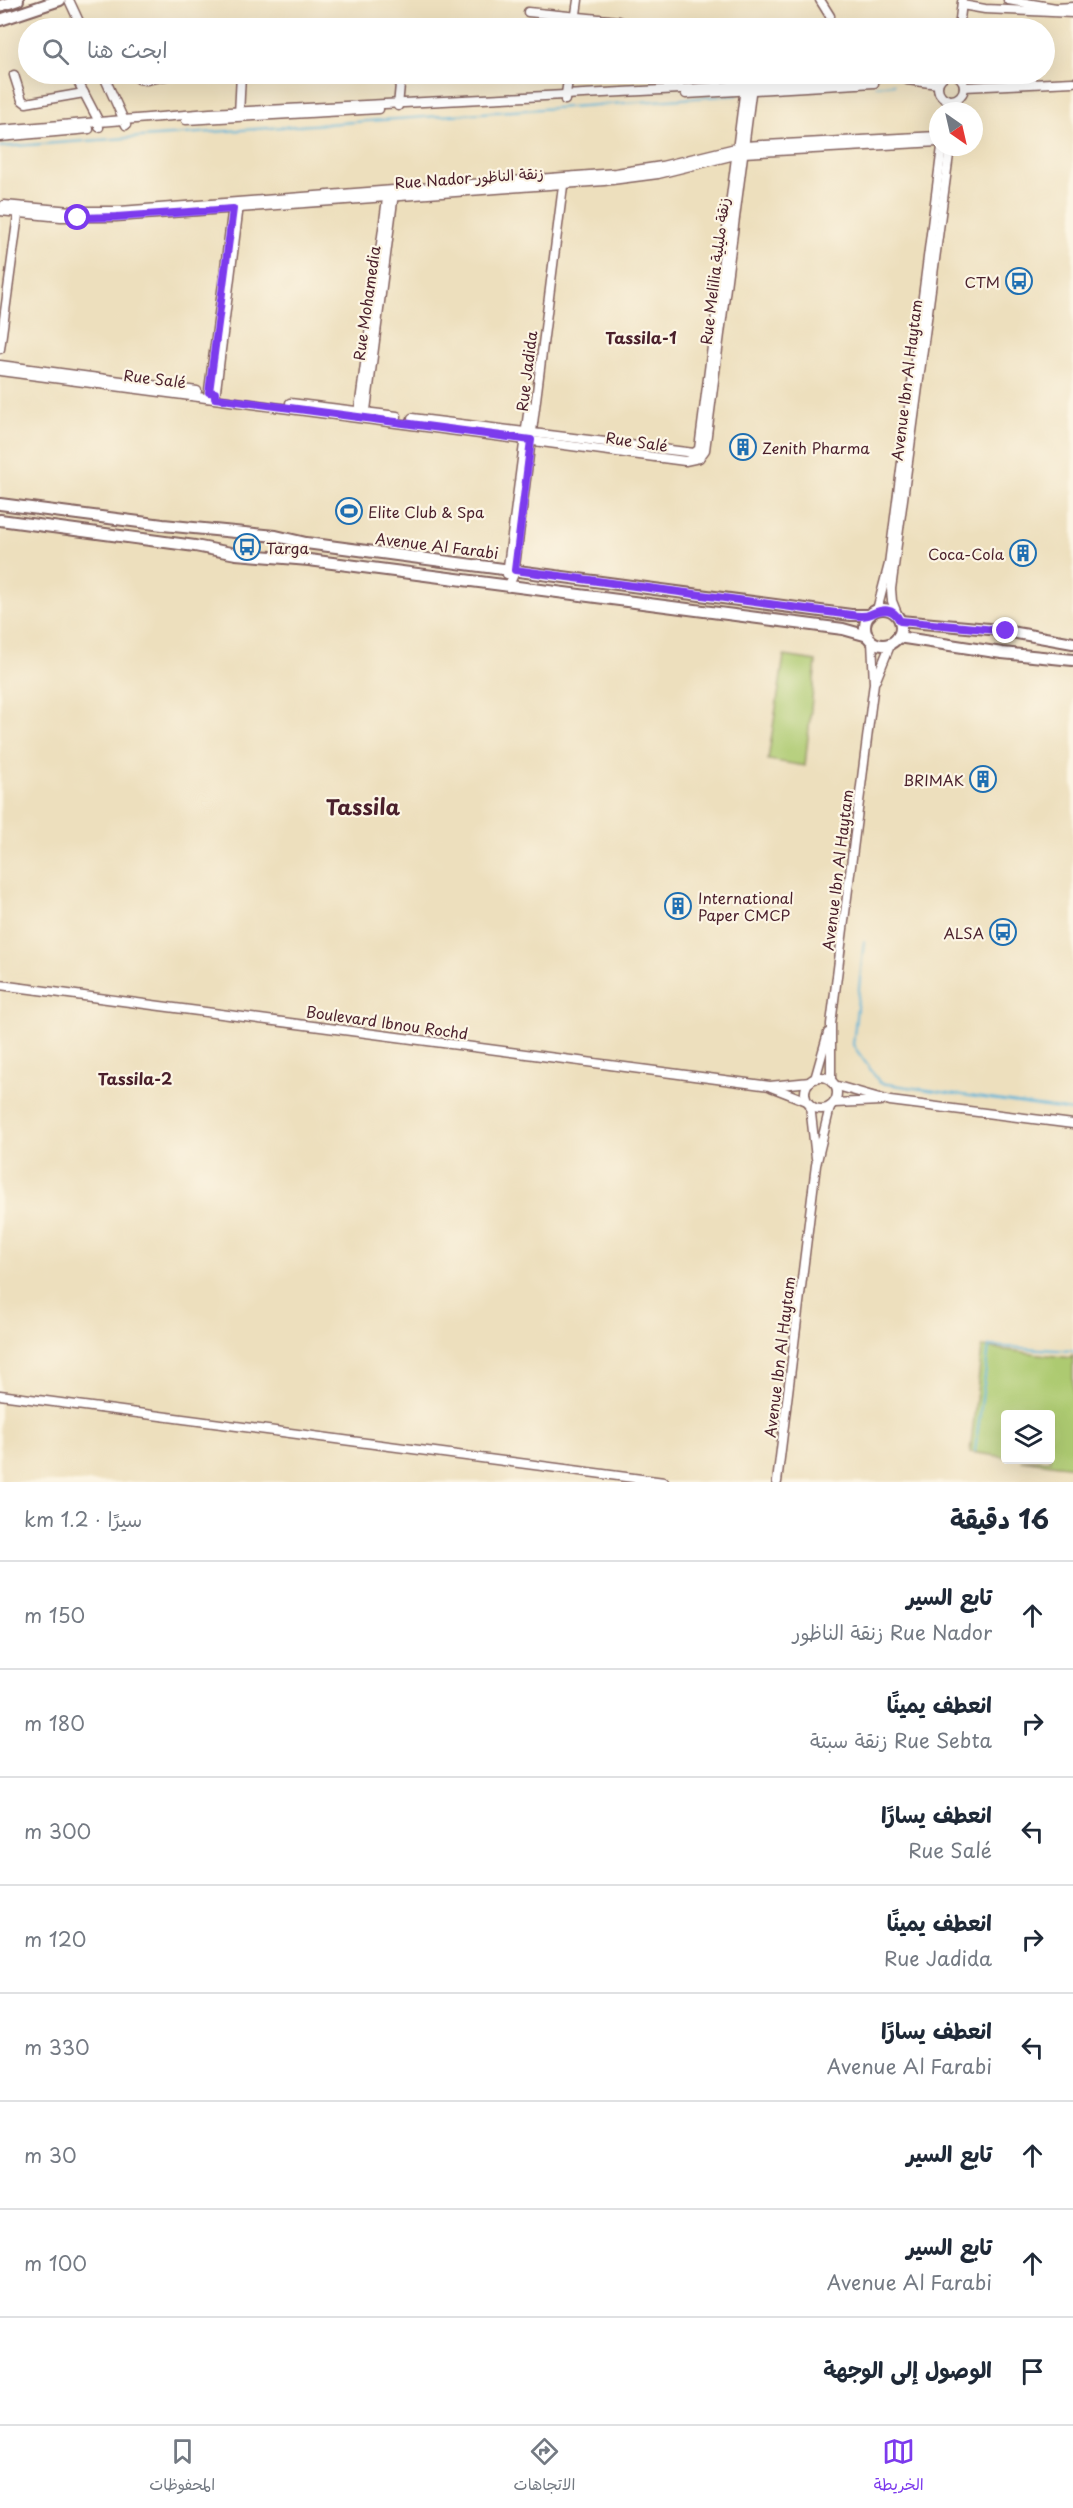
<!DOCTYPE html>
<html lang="ar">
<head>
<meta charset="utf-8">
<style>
  body { margin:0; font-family:"Playpen Sans","Playpen Sans Arabic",sans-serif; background:#f2f2f3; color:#1f2937; direction:rtl }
  .controls { position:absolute; right:18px; bottom:18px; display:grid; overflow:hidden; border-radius:6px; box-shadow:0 6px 24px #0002 }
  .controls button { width:54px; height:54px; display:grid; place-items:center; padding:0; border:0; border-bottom:2px solid #e0e1e3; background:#fff; color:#1f2937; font:30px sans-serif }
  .compass { position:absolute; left:929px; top:102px; width:54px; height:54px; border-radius:50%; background:#fff; box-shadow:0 6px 24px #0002; rotate:146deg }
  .stop { position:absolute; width:18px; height:18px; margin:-14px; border:4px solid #7c3aed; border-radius:50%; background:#fff }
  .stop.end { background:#7c3aed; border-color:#fff; box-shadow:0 2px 6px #0008 }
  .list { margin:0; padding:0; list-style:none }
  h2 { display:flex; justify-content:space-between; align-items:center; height:78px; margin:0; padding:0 24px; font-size:26px }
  h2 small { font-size:20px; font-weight:400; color:#747a83 }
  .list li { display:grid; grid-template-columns:39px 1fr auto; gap:18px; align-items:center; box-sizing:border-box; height:108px; padding:0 24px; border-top:2px solid #e0e1e3 }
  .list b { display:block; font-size:22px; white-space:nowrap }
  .list p { margin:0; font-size:20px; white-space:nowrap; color:#747a83 }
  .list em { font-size:20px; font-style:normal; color:#747a83 }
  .icon { flex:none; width:33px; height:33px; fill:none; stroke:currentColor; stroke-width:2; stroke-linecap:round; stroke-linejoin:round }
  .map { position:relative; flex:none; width:1073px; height:1482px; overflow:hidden; direction:ltr }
  .search { position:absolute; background:#fff; box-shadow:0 6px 24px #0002; left:18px; right:18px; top:18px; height:66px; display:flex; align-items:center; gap:15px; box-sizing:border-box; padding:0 21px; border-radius:33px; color:#747a83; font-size:22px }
  .sheet { height:942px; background:#fff }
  nav { display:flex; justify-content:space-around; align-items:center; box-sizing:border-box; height:84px; border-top:2px solid #e0e1e3; background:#fff; font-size:16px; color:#747a83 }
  nav a { display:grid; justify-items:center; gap:3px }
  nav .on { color:#7c3aed }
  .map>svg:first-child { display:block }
  .green { fill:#adca71; stroke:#7c744e; stroke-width:1.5 }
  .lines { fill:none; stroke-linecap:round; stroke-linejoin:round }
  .stream { stroke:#5cb3d9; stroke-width:2 }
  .minor-casing { stroke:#83625e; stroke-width:11 }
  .tertiary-casing { stroke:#83625e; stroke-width:14 }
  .minor { stroke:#fff; stroke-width:8 }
  .tertiary { stroke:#fff; stroke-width:10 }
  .route { stroke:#7c3aed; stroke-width:8 }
  .labels { text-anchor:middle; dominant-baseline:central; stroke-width:4.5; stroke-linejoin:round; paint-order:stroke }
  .street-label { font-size:15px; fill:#4a1f2b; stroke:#fcf5e5 }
  .poi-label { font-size:15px; fill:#4a1f2b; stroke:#fcf5e5; text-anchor:end }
  .neighbourhood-label { font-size:16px; font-weight:bold; fill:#4a1f2b; stroke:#fcf5e5 }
  .district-label { font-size:21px; font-weight:bold; fill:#4a1f2b; stroke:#fcf5e5 }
</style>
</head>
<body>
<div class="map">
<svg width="1073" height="1482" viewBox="0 0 1073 1482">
  <rect width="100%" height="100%" fill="#fcf5e5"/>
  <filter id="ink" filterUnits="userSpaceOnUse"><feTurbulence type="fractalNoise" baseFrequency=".0167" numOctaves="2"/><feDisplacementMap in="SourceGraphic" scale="12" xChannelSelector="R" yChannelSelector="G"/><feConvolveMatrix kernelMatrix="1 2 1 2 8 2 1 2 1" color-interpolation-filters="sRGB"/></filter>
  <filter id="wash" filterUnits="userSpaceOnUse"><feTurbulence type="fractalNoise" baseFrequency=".008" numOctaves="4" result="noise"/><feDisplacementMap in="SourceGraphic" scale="24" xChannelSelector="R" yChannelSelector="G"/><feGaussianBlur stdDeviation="1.35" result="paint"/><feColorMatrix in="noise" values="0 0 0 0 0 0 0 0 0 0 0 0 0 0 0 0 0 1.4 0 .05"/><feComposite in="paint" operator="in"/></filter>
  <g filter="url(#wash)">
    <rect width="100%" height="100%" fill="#eddfbd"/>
    <g class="green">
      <polygon points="784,656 816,661 805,766 768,760"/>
      <polygon points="982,1347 1071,1358 1073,1355 1073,1467 1021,1460 1050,1460 1050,1414 1006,1414 1005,1457 970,1452"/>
    </g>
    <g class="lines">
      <g class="stream">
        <polyline points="876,86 894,84"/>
        <polyline points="0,147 738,95"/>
        <polyline points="864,941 853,1045 880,1083 1073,1111"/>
        <polyline points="975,1451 989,1346 1073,1351"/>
      </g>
    </g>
  </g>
  <g filter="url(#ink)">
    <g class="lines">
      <defs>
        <g id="minor">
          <polyline points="69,0 82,28"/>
          <polyline points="820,0 830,16"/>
          <polyline points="1008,0 1056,8 1073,7"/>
          <polyline points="962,5 985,9 1073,13"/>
          <polyline points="528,12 619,21"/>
          <polyline points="411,28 424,26 433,28"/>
          <polyline points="574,28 578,0"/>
          <polyline points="959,28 962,2"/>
          <circle cx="951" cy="87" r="13"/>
          <polyline points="74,74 97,118 99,127"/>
          <polyline points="103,74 126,125"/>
          <polyline points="135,74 139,79 146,80 175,74"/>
          <polyline points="14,75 22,100 26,103 84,93"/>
          <polyline points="907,80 938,84"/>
          <polyline points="964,87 1073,82"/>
          <polyline points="686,94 874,83"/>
          <polyline points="565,100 569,74"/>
          <polyline points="398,106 401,74"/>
          <polyline points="239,115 241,74"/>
          <polyline points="186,120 379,109"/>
          <polyline points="0,130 210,113 700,88 911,74 943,77"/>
          <polyline points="0,137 89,129"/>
          <polyline points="4,205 71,211 120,211 616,173 662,166 744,146 938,136"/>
          <polyline points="0,211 61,217 116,217 604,181 658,174 743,153 938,142"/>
          <polyline points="0,349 19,207"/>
          <polyline points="0,365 197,391"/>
          <polyline points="0,371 685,461 699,458"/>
          <polyline points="208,398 233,206"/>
          <polyline points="215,398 239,205"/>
          <polyline points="290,403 397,416"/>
          <polyline points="358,417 388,191"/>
          <polyline points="365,418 394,193"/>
          <polyline points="412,418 694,453"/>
          <polyline points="694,453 699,449 745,87"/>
          <polyline points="699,458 705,450 752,86"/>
          <polyline points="507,574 529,406"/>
          <polyline points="508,587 514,574 564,178"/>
          <polyline points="877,610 889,564 942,147"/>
          <polyline points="898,616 892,601 891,589 950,147"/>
          <polyline points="876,680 891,643"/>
          <polyline points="0,985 770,1086 810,1082"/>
          <circle cx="821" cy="1093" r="16"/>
          <polyline points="815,1079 828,1033"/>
          <polyline points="831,1082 831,1024 874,683 872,641"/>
          <polyline points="834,1085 890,1101 1073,1124"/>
          <polyline points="771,1087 807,1101"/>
          <polyline points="834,1103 881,1101"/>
          <polyline points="810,1105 816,1158"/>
          <polyline points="0,1395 664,1482"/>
          <polyline points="777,1482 816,1165 830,1107"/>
        </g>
        <g id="tertiary">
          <polyline points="0,6 18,0"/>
          <polyline points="0,20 60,0"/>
          <polyline points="0,504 163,525 276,536 306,543 851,615 870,615"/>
          <polyline points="0,520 195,546 236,554 309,560 843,629 868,636"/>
          <circle cx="883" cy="627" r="18"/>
          <polyline points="900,621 1000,630 1073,643"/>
          <polyline points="898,637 1002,653 1073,660"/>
        </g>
      </defs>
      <use href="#minor" class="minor-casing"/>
      <use href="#tertiary" class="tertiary-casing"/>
      <use href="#minor" class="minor"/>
      <use href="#tertiary" class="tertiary"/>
    </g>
  </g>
  <g class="lines" filter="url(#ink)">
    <path class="route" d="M78 218 116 217 233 209 209 392 215 393V398L531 440 515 570 851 615C857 616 865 617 871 614 883 609 893 607 900 621L1006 631"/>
  </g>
  <defs>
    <symbol id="bus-ring" viewBox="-11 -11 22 22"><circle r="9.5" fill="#fcf5e5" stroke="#1f6fb2" stroke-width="1.5"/><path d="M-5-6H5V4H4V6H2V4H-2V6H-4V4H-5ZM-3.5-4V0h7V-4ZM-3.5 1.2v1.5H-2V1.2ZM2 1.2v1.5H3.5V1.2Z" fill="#1f6fb2"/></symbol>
    <symbol id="building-ring" viewBox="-11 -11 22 22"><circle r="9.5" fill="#fcf5e5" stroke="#1f6fb2" stroke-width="1.5"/><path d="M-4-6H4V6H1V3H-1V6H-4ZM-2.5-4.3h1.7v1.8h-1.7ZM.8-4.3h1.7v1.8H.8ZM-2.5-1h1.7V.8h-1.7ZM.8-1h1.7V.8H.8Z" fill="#1f6fb2"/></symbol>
    <symbol id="stadium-ring" viewBox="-11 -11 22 22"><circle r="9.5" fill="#fcf5e5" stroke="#1f6fb2" stroke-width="1.5"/><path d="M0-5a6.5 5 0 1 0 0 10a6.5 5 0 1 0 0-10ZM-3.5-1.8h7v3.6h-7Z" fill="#1f6fb2"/></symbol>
  </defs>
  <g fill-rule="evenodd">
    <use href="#bus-ring" x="1004" y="266" width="30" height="30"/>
    <use href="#building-ring" x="728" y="432" width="30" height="30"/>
    <use href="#stadium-ring" x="334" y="496" width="30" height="30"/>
    <use href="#bus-ring" x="232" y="532" width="30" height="30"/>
    <use href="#building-ring" x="1008" y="538" width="30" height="30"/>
    <use href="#building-ring" x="968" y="764" width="30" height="30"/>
    <use href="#building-ring" x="663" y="891" width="30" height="30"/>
    <use href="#bus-ring" x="988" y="917" width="30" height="30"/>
  </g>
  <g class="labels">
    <g class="street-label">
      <text transform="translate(469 177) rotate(-4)">Rue Nador زنقة الناظور</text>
      <text transform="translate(714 271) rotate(-83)">Rue Melilia زنقة مليلية</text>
      <text transform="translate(366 303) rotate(-82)">Rue Mohamedia</text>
      <text transform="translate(526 371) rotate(-83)">Rue Jadida</text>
      <text transform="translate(155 378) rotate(7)">Rue Salé</text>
      <text transform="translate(906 380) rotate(-83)">Avenue Ibn Al Haytam</text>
      <text transform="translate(637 441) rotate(8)">Rue Salé</text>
      <text transform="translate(437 545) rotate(7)">Avenue Al Farabi</text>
      <text transform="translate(837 870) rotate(-83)">Avenue Ibn Al Haytam</text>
      <text transform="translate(387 1022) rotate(8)">Boulevard Ibnou Rochd</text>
      <text transform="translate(779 1357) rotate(-83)">Avenue Ibn Al Haytam</text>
    </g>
    <g class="poi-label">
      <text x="1000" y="281">CTM</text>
      <text x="762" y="447" text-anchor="start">Zenith Pharma</text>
      <text x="368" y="511" text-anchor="start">Elite Club &amp; Spa</text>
      <text x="266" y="547" text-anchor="start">Targa</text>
      <text x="1004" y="553">Coca-Cola</text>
      <text x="964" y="779">BRIMAK</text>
      <text x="698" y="897" text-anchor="start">International<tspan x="698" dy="17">Paper CMCP</tspan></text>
      <text x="984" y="932">ALSA</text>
    </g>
    <g class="neighbourhood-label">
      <text x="641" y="337">Tassila-1</text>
      <text x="135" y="1078">Tassila-2</text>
    </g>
    <g class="district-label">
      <text x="363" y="806">Tassila</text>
    </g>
  </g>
</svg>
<div class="controls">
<button><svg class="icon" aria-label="layers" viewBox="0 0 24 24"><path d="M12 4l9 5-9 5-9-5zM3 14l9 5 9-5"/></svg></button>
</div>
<svg class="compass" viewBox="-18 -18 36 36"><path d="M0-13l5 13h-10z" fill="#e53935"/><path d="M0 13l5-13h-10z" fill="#747a83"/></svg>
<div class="stop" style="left:78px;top:218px"></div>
<div class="stop end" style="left:1006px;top:631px"></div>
<div class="search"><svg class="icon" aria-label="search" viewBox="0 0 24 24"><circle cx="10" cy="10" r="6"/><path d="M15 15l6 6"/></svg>ابحث هنا</div>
</div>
<section class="sheet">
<h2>16 دقيقة<small>سيرًا · 1.2 km</small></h2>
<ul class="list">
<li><svg class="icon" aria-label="ahead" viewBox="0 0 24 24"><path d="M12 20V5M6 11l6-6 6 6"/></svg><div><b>تابع السير</b><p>Rue Nador زنقة الناظور</p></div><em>150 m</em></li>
<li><svg class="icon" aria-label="right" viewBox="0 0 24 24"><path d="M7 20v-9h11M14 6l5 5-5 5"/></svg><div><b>انعطف يمينًا</b><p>Rue Sebta زنقة سبتة</p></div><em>180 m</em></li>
<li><svg class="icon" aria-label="left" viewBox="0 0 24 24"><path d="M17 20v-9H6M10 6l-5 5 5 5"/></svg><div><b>انعطف يسارًا</b><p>Rue Salé</p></div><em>300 m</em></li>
<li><svg class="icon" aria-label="right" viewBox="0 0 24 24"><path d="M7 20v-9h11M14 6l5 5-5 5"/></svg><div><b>انعطف يمينًا</b><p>Rue Jadida</p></div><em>120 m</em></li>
<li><svg class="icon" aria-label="left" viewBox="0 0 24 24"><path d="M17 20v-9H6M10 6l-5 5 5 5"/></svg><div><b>انعطف يسارًا</b><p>Avenue Al Farabi</p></div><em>330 m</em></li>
<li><svg class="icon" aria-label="ahead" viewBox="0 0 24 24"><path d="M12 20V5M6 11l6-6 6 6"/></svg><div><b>تابع السير</b></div><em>30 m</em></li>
<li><svg class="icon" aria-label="ahead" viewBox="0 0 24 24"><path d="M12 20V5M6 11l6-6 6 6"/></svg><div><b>تابع السير</b><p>Avenue Al Farabi</p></div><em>100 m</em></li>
<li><svg class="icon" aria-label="arrive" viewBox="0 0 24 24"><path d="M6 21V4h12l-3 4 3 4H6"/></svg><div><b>الوصول إلى الوجهة</b></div></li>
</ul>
</section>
<nav>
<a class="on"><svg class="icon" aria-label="map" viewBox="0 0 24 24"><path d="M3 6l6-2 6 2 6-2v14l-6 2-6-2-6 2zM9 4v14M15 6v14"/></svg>الخريطة</a>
<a><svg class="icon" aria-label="directions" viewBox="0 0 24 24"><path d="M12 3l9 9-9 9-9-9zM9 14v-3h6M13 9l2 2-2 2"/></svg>الاتجاهات</a>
<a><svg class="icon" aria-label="saved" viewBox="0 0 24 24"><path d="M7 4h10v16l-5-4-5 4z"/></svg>المحفوظات</a>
</nav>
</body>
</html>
